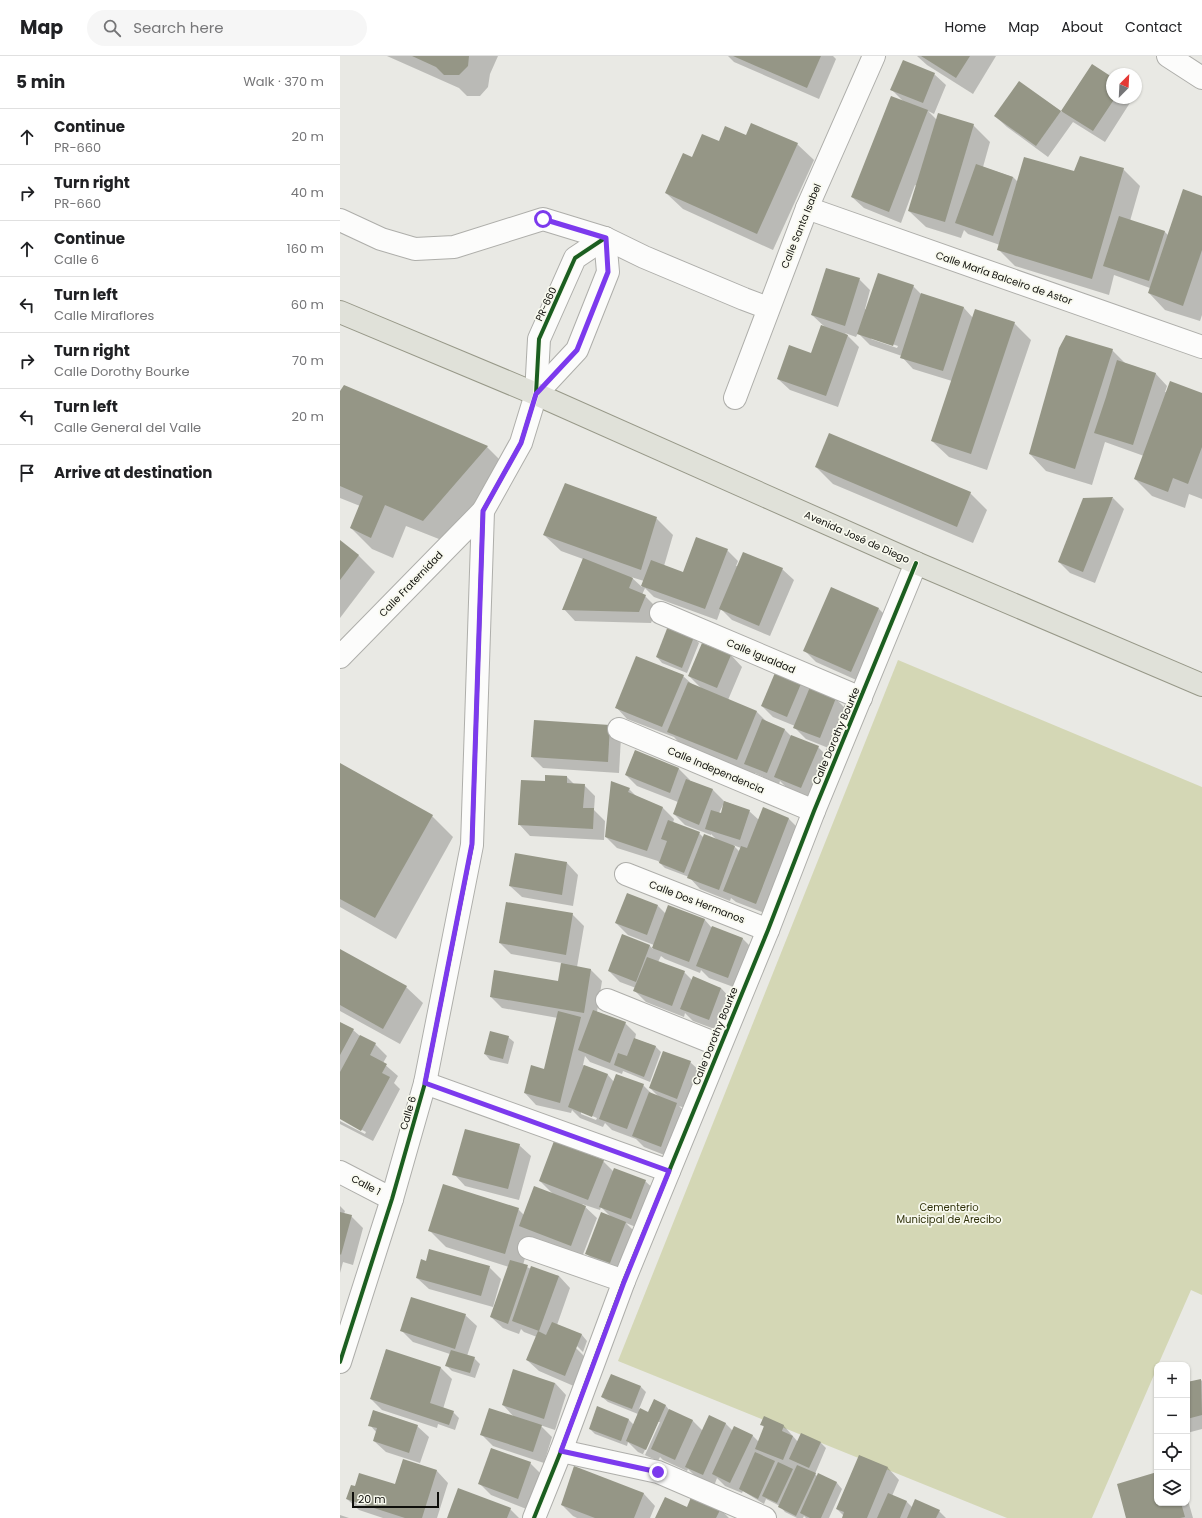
<!DOCTYPE html>
<html lang="en">
<head>
<meta charset="utf-8">
<style>
  body { margin:0; font-family:Poppins,sans-serif; background:#f6f6f6; color:#202124 }
  .controls { position:absolute; right:12px; bottom:12px; display:grid; overflow:hidden; border-radius:8px; box-shadow:0 1px 3px #0004 }
  .controls button { width:36px; height:36px; display:grid; place-items:center; padding:0; border:0; border-bottom:1px solid #e0e0e0; background:#fff; color:#202124; font:20px sans-serif }
  .compass { position:absolute; left:766px; top:12px; width:36px; height:36px; border-radius:50%; background:#fff; box-shadow:0 1px 3px #0004; rotate:24deg }
  .scale { position:absolute; left:12px; bottom:10px; width:87px; box-sizing:border-box; padding-left:4px; border:2px solid #0f0f0b; border-top:0; font-size:11px; line-height:14px; white-space:nowrap; color:#0f0f0b; -webkit-text-stroke:3px #f8f9ee; paint-order:stroke }
  .stop { position:absolute; width:12px; height:12px; margin:-9px; border:3px solid #7c3aed; border-radius:50%; background:#fff }
  .stop.end { background:#7c3aed; border-color:#fff; box-shadow:0 1px 4px #0008 }
  .list { margin:0; padding:0; list-style:none }
  h2 { display:flex; justify-content:space-between; align-items:center; height:52px; margin:0; padding:0 16px; font-size:17px }
  h2 small { font-size:13px; font-weight:400; color:#757577 }
  .list li { display:grid; grid-template-columns:26px 1fr auto; gap:12px; align-items:center; box-sizing:border-box; height:56px; padding:0 16px; border-top:1px solid #e0e0e0 }
  .list b { display:block; font-size:15px; white-space:nowrap }
  .list p { margin:0; font-size:13px; white-space:nowrap; color:#757577 }
  .list em { font-size:13px; font-style:normal; color:#757577 }
  .icon { flex:none; width:22px; height:22px; fill:none; stroke:currentColor; stroke-width:2; stroke-linecap:round; stroke-linejoin:round }
  .map { position:relative; flex:none; width:862px; height:1462px; overflow:hidden }
  header { display:flex; align-items:center; gap:24px; box-sizing:border-box; height:56px; padding:0 20px; background:#fff; border-bottom:1px solid #e0e0e0 }
  header strong { font-size:19px }
  nav { display:flex; gap:22px; margin-inline-start:auto; font-size:14px }
  .search { width:280px; height:36px; background:#f6f6f6; display:flex; align-items:center; gap:10px; box-sizing:border-box; padding:0 14px; border-radius:22px; color:#757577; font-size:15px }
  main { display:flex }
  aside { flex:1; background:#fff }
  .map>svg:first-child { display:block }
  .green { fill:#d4d7b5 }
  .shadow { fill:#0003; fill-rule:evenodd }
  .building { fill:#959686 }
  .lines { fill:none; stroke-linecap:round; stroke-linejoin:round }
  .minor-casing { stroke:#aeaeaa; stroke-width:24 }
  .major-casing { stroke:#979888; stroke-width:24 }
  .minor { stroke:#fcfcfb; stroke-width:22 }
  .major { stroke:#e0e1d9; stroke-width:22 }
  .cycleway-casing { stroke:#f8f9ee; stroke-width:6 }
  .cycleway { stroke:#1b5e20; stroke-width:4 }
  .route { stroke:#7c3aed; stroke-width:5 }
  .labels { text-anchor:middle; dominant-baseline:central; stroke-width:3.5; stroke-linejoin:round; paint-order:stroke }
  .street-label { font-size:10px; fill:#0f0f0b; stroke:#f8f9ee }
  .park-label { font-size:10px; fill:#2f310a; stroke:#f8f9ee }
</style>
</head>
<body>
<header>
<strong>Map</strong>
<div class="search"><svg class="icon" aria-label="search" viewBox="0 0 24 24"><circle cx="10" cy="10" r="6"/><path d="M15 15l6 6"/></svg>Search here</div>
<nav><a>Home</a><a>Map</a><a>About</a><a>Contact</a></nav>
</header>
<main>
<aside>
<h2>5 min<small>Walk · 370 m</small></h2>
<ul class="list">
<li><svg class="icon" aria-label="ahead" viewBox="0 0 24 24"><path d="M12 20V5M6 11l6-6 6 6"/></svg><div><b>Continue</b><p>PR-660</p></div><em>20 m</em></li>
<li><svg class="icon" aria-label="right" viewBox="0 0 24 24"><path d="M7 20v-9h11M14 6l5 5-5 5"/></svg><div><b>Turn right</b><p>PR-660</p></div><em>40 m</em></li>
<li><svg class="icon" aria-label="ahead" viewBox="0 0 24 24"><path d="M12 20V5M6 11l6-6 6 6"/></svg><div><b>Continue</b><p>Calle 6</p></div><em>160 m</em></li>
<li><svg class="icon" aria-label="left" viewBox="0 0 24 24"><path d="M17 20v-9H6M10 6l-5 5 5 5"/></svg><div><b>Turn left</b><p>Calle Miraflores</p></div><em>60 m</em></li>
<li><svg class="icon" aria-label="right" viewBox="0 0 24 24"><path d="M7 20v-9h11M14 6l5 5-5 5"/></svg><div><b>Turn right</b><p>Calle Dorothy Bourke</p></div><em>70 m</em></li>
<li><svg class="icon" aria-label="left" viewBox="0 0 24 24"><path d="M17 20v-9H6M10 6l-5 5 5 5"/></svg><div><b>Turn left</b><p>Calle General del Valle</p></div><em>20 m</em></li>
<li><svg class="icon" aria-label="arrive" viewBox="0 0 24 24"><path d="M6 21V4h12l-3 4 3 4H6"/></svg><div><b>Arrive at destination</b></div></li>
</ul>
</aside>
<div class="map">
<svg width="862" height="1462" viewBox="0 0 862 1462">
  <rect width="100%" height="100%" fill="#e9e9e4"/>
  <polygon class="green" points="558,604 862,731 862,1239 851,1234 818,1309 817,1309 817,1312 752,1462 667,1462 278,1305"/>
  <g class="shadow">
    <polygon points="47,0 158,0 150,18 148,31 140,40 127,40 119,32"/>
    <polygon points="388,0 493,0 496,3 479,43 394,6"/>
    <polygon points="577,0 656,0 633,38 587,9"/>
    <polygon points="752,9 772,22 772,42 793,42 765,86 733,66 708,101 667,71 655,60 679,26 722,56"/>
    <polygon points="594,18 606,29 594,58 588,55 597,64 633,69 650,86 643,111 673,121 678,126 735,117 783,113 800,130 790,165 825,176 828,179 862,141 862,259 860,265 825,254 809,237 810,232 774,219 769,239 675,210 658,193 660,189 628,178 624,174 621,182 586,171 569,155 577,130 575,129 561,167 524,152 512,141 564,46 551,33"/>
    <polygon points="406,80 457,88 474,104 433,194 343,153 326,137 353,102 379,86"/>
    <path d="M519 223 530 234 525 253 527 254 573 230 582 239 624 252 633 262 674 267 691 284 647 414 609 401 592 385 612 325 573 313 562 301V300L530 289 518 277 516 281 505 277 519 291 498 351 450 334 438 323 472 298 486 272 472 259ZM531 281 558 290 557 292 531 283Z"/>
    <polygon points="772,294 787,309 816,318 827,330 825,336 862,338 862,443 849,438 845,452 812,440 795,423 804,400 765,386 752,429 706,415 690,398"/>
    <polygon points="0,337 147,391 168,412 104,485 66,470 53,502 32,493 11,472 20,450 0,442"/>
    <polygon points="476,411 630,437 647,454 633,487 493,428"/>
    <polygon points="773,442 784,453 755,527 730,517 719,506"/>
    <path d="M316 462 333 479 324 510 344 517 387 494 398 505 396 510 442 513 454 524 430 580 392 564 381 553 377 564 314 541 305 532 302 539 305 540 317 552 311 567 235 565 224 553 243 503 221 495 204 479ZM291 521 304 525 302 531Z"/>
    <polygon points="0,486 19,500 35,516 0,562"/>
    <polygon points="539,553 550,564 523,627 476,606 465,595"/>
    <polygon points="354,582 359,587 347,617 322,607 317,601"/>
    <polygon points="391,599 402,611 388,644 417,656 427,666 445,674 452,681 478,691 490,703 473,743 447,732 440,725 439,728 415,717 413,720 345,693 334,681 287,663 276,651 343,620 353,629 363,634 349,620"/>
    <polygon points="437,613 496,643 507,654 491,693 466,683 454,671 455,670 433,661 422,650"/>
    <polygon points="269,670 281,681 279,717 203,712 192,701"/>
    <path d="M295 695 339 713 350 724V725L373 734 384 745 409 755 419 764 449 763 460 774 427 858 396 846 391 842 390 845 360 833 349 821 325 812 318 805 277 792 266 781 272 726 289 733 297 741 323 752 334 763 333 767 359 777 364 782 377 784 371 778V779L345 769 334 758 338 746 297 730 286 719ZM383 749 384 750 382 758 379 757ZM393 789 401 792 399 795Z"/>
    <polygon points="0,708 92,760 113,781 56,883 0,851"/>
    <polygon points="227,721 234,728 244,729 255,740 254,754 265,765 264,784 190,780 179,768 206,726"/>
    <polygon points="227,807 238,819 233,850 182,841 170,830"/>
    <polygon points="318,850 326,858 329,850 365,864 371,871 402,882 414,894 399,933 369,922 361,914 360,917 325,903 321,900 318,906 344,916 352,924 381,932 392,944 380,975 353,965 345,957 344,961 306,946 295,935 296,932 280,926 269,915 309,889 313,893 314,889 288,879 276,867"/>
    <path d="M232 858 244 870 237 911 251 914 262 925 257 956 285 967 296 978 295 983 315 990 321 996 310 1026 283 1015 282 1018 250 1006 245 1000 243 1009 268 1019 274 1026 303 1029 313 1039 319 1041 310 1032 350 1006 362 1017 348 1053 339 1050 348 1059 332 1102 304 1091 296 1083 272 1074 265 1067 263 1071 240 1062 232 1054 231 1057 196 1049 185 1037 205 1014 218 962 162 952 151 941 219 927 222 907 171 898 160 887ZM241 1055 257 1062 256 1064 241 1058Z"/>
    <polygon points="0,894 66,931 83,947 60,988 0,955"/>
    <polygon points="0,967 13,974 20,980 35,988 47,1000 43,1007 58,1020 54,1027 60,1033 33,1085 0,1068 0,1065 25,1078 26,1076 0,1062"/>
    <polygon points="168,981 174,986 168,1008 150,1004 145,998"/>
    <polygon points="179,1089 191,1100 179,1144 125,1130 114,1118"/>
    <polygon points="263,1105 273,1115 305,1125 317,1136 303,1174 286,1167 297,1178 281,1218 258,1209 246,1197 271,1161 261,1151 260,1154 242,1148 257,1162 242,1201 191,1181 183,1209 191,1213 219,1220 230,1232 217,1269 242,1279 247,1285 243,1296 236,1289 236,1292 248,1304 236,1331 199,1315 187,1304 197,1281 184,1276 181,1273 179,1278 163,1272 151,1261 169,1211 106,1191 90,1175 178,1153 184,1159 214,1139 200,1125"/>
    <polygon points="0,1150 5,1155 4,1158 11,1160 23,1172 13,1209 3,1206 0,1217"/>
    <polygon points="149,1211 161,1223 153,1251 89,1233 77,1222"/>
    <polygon points="125,1259 137,1270 127,1300 134,1302 140,1308 135,1322 112,1315 107,1310 110,1298 73,1286 62,1275"/>
    <polygon points="46,1294 101,1312 112,1323 103,1353 113,1356 119,1362 115,1374 98,1368 97,1372 42,1354 31,1343"/>
    <polygon points="861,1324 862,1325 862,1373 847,1377 847,1327"/>
    <polygon points="215,1327 226,1339 215,1374 200,1369 212,1381 204,1407 153,1390 141,1378 175,1362 163,1349"/>
    <path d="M301 1331 306 1336 299 1353 309 1357 314 1345 326 1350 330 1355 353 1365 363 1375 385 1367 393 1375 412 1379 419 1386 425 1372 421 1368 424 1361 444 1370 458 1386 481 1387 486 1392 475 1418 478 1421 479 1419 497 1427 502 1433 489 1462H466L464 1460 463 1462H457L445 1456 440 1450 426 1443 424 1448 403 1435 402 1437 385 1430 377 1422 374 1430 358 1423 348 1413 347 1415 323 1404 320 1401 318 1405 298 1396 288 1386 287 1390 255 1378 250 1373 258 1352 289 1364 294 1369 298 1358 268 1346 262 1341ZM318 1366H320L305 1399 303 1398Z"/>
    <polygon points="30,1369 77,1370 89,1381 80,1407 46,1396 34,1385 37,1377"/>
    <polygon points="520,1400 548,1412 559,1424 552,1440 567,1446 573,1452 599,1455 606,1462 503,1462 504,1460 497,1453"/>
    <polygon points="63,1405 97,1415 108,1427 97,1462 43,1462 19,1454 7,1443 15,1431 56,1429"/>
    <polygon points="190,1407 202,1419 189,1454 151,1439 140,1428"/>
    <polygon points="235,1412 304,1438 315,1450 310,1462 237,1462 233,1460 222,1449"/>
    <polygon points="817,1417 817,1447 847,1447 847,1441 853,1462 787,1462"/>
    <polygon points="348,1452 380,1453 389,1462 316,1462"/>
    <polygon points="170,1453 179,1462 108,1462"/>
    <polygon points="0,1459 9,1462 0,1462"/>
  </g>
  <g class="building">
    <polygon points="72,0 129,0 128,10 119,19 104,19 96,11"/>
    <polygon points="393,0 481,0 467,32"/>
    <polygon points="581,0 630,0 616,22"/>
    <polygon points="563,4 595,17 583,47 550,34"/>
    <polygon points="752,8 772,21 772,42 775,42 753,75 721,55"/>
    <polygon points="679,25 721,55 696,90 654,60"/>
    <polygon points="551,40 588,54 549,156 511,141"/>
    <polygon points="598,57 634,68 605,166 568,155"/>
    <polygon points="411,67 458,87 417,178 325,137 343,97 352,101 362,78 379,85 385,70 406,79"/>
    <polygon points="740,100 784,112 752,223 657,194 684,101 734,115"/>
    <polygon points="636,108 673,121 653,180 615,167"/>
    <polygon points="843,133 862,140 862,194 843,250 808,237"/>
    <polygon points="779,160 825,175 809,225 763,210"/>
    <polygon points="486,212 520,222 505,270 471,259"/>
    <polygon points="538,217 574,229 553,290 517,278"/>
    <polygon points="581,237 624,251 603,315 560,302"/>
    <polygon points="635,253 675,266 631,398 591,385"/>
    <polygon points="481,269 508,279 486,340 437,323 449,289 471,297"/>
    <polygon points="726,279 773,293 735,413 689,398 719,292"/>
    <polygon points="777,304 816,317 793,389 754,377 766,341"/>
    <polygon points="830,325 862,337 862,391 848,428 833,422 828,436 794,423"/>
    <polygon points="4,329 148,390 83,465 45,449 31,482 10,472 23,440 0,430 0,335"/>
    <polygon points="489,377 631,436 617,471 475,411"/>
    <polygon points="225,427 317,461 301,514 203,479"/>
    <polygon points="773,441 743,516 718,506 743,442"/>
    <polygon points="356,481 388,493 365,553 301,530 311,504 343,516"/>
    <polygon points="0,484 19,499 0,524"/>
    <polygon points="403,496 443,512 419,570 379,553"/>
    <polygon points="243,502 293,522 289,532 306,539 299,556 222,554"/>
    <polygon points="491,531 539,552 511,616 463,595"/>
    <polygon points="328,570 354,581 342,612 316,601"/>
    <polygon points="362,587 391,599 377,632 348,620"/>
    <polygon points="296,600 344,619 322,671 275,652"/>
    <polygon points="437,612 463,623 447,661 421,650"/>
    <polygon points="348,626 417,655 397,704 327,676"/>
    <polygon points="470,631 496,642 480,682 453,672"/>
    <polygon points="422,663 445,673 427,717 404,708"/>
    <polygon points="194,664 270,669 268,706 191,701"/>
    <polygon points="451,679 479,690 461,732 434,721"/>
    <polygon points="295,694 339,712 330,737 285,719"/>
    <polygon points="0,707 93,759 35,862 0,843"/>
    <polygon points="205,719 227,720 227,727 245,728 243,752 254,752 253,773 178,769 181,724 205,725"/>
    <polygon points="346,723 373,733 359,769 333,758"/>
    <polygon points="271,725 290,732 288,736 323,751 307,795 265,781"/>
    <polygon points="384,745 410,754 400,784 365,773 371,754 381,757"/>
    <polygon points="423,751 449,762 416,848 383,835 401,790 407,792"/>
    <polygon points="328,764 360,776 344,817 319,807 327,785 321,783"/>
    <polygon points="364,778 395,790 379,834 347,822"/>
    <polygon points="175,797 227,806 222,839 169,830"/>
    <polygon points="287,837 318,849 307,879 275,867"/>
    <polygon points="166,846 233,857 226,899 159,887"/>
    <polygon points="328,849 365,863 349,906 312,892"/>
    <polygon points="372,870 403,882 388,922 356,910"/>
    <polygon points="282,878 310,889 296,926 268,915"/>
    <polygon points="0,893 67,930 43,973 0,949"/>
    <polygon points="307,901 345,915 332,950 293,935"/>
    <polygon points="221,907 251,913 244,957 150,941 154,914 218,925"/>
    <polygon points="353,920 381,932 369,964 340,953"/>
    <polygon points="253,954 286,966 270,1007 238,994"/>
    <polygon points="218,955 241,961 220,1047 184,1037 191,1009 204,1013"/>
    <polygon points="0,966 14,973 0,999"/>
    <polygon points="150,975 169,980 163,1003 144,998"/>
    <polygon points="20,979 36,987 30,999 47,1008 42,1017 50,1021 21,1075 0,1063 0,1016"/>
    <polygon points="294,982 316,990 304,1021 274,1009 278,997 287,1000"/>
    <polygon points="323,995 351,1005 337,1043 309,1032"/>
    <polygon points="244,1009 268,1018 252,1061 228,1051"/>
    <polygon points="276,1018 304,1028 287,1073 259,1063"/>
    <polygon points="309,1036 337,1047 321,1091 292,1080"/>
    <polygon points="125,1073 180,1088 168,1133 112,1119"/>
    <polygon points="214,1085 264,1104 248,1144 199,1125"/>
    <polygon points="274,1112 306,1124 291,1163 259,1151"/>
    <polygon points="103,1128 179,1152 165,1198 88,1175"/>
    <polygon points="194,1130 246,1150 231,1190 179,1170"/>
    <polygon points="0,1156 12,1159 1,1199 0,1198"/>
    <polygon points="261,1156 286,1166 270,1207 245,1198"/>
    <polygon points="89,1193 150,1210 141,1240 76,1222 81,1203 86,1205"/>
    <polygon points="170,1204 188,1209 168,1268 150,1261"/>
    <polygon points="191,1210 219,1220 199,1275 172,1265"/>
    <polygon points="71,1241 126,1258 115,1293 60,1275"/>
    <polygon points="212,1266 242,1278 225,1320 186,1304 198,1275 206,1279"/>
    <polygon points="46,1293 101,1311 90,1347 114,1355 109,1369 30,1343"/>
    <polygon points="111,1294 135,1301 130,1317 105,1310"/>
    <polygon points="173,1313 215,1327 204,1363 162,1349"/>
    <polygon points="271,1318 301,1330 292,1353 261,1341"/>
    <polygon points="861,1323 862,1359 847,1363 847,1326"/>
    <polygon points="314,1343 326,1349 306,1394 286,1385 300,1352 308,1356"/>
    <polygon points="257,1350 289,1363 281,1385 249,1373"/>
    <polygon points="149,1352 202,1369 193,1396 140,1379"/>
    <polygon points="329,1353 353,1364 335,1404 311,1393"/>
    <polygon points="33,1354 78,1369 69,1397 33,1385 37,1372 28,1370"/>
    <polygon points="369,1359 386,1367 363,1419 345,1411"/>
    <polygon points="424,1360 444,1369 442,1375 453,1380 443,1404 415,1393 424,1370 420,1369"/>
    <polygon points="394,1370 413,1379 390,1427 372,1418"/>
    <polygon points="461,1377 481,1386 469,1412 449,1403"/>
    <polygon points="151,1392 191,1406 178,1443 138,1428"/>
    <polygon points="415,1396 435,1405 418,1443 399,1433"/>
    <polygon points="519,1399 548,1411 527,1462 502,1462 504,1456 496,1453"/>
    <polygon points="63,1403 97,1414 82,1462 65,1462 6,1443 11,1429 15,1430 19,1417 55,1428"/>
    <polygon points="438,1406 453,1413 437,1447 422,1440"/>
    <polygon points="457,1409 476,1417 456,1460 438,1451"/>
    <polygon points="234,1410 304,1437 294,1462 255,1462 221,1449"/>
    <polygon points="817,1416 817,1447 841,1447 845,1461 840,1462 786,1462 777,1428"/>
    <polygon points="478,1417 497,1426 481,1462 470,1462 460,1457"/>
    <polygon points="118,1432 171,1452 167,1462 107,1462"/>
    <polygon points="548,1437 567,1445 560,1462 537,1462"/>
    <polygon points="352,1439 381,1452 376,1462 315,1462 325,1441 347,1451"/>
    <polygon points="575,1443 600,1454 596,1462 567,1462"/>
  </g>
  <g class="lines">
    <defs>
      <g id="minor">
        <polyline points="828,0 862,22"/>
        <polyline points="467,152 862,291"/>
        <polyline points="0,164 41,183 75,193 114,191 203,163 265,182 304,201 404,243 428,252"/>
        <polyline points="196,338 237,294 268,216 265,182"/>
        <polyline points="395,342 467,152 534,0"/>
        <polyline points="321,557 521,642"/>
        <polyline points="0,601 143,455"/>
        <polyline points="279,673 474,755"/>
        <polyline points="286,818 428,874"/>
        <polyline points="267,944 379,989"/>
        <polyline points="85,1027 329,1115"/>
        <polyline points="0,1116 52,1143"/>
        <polyline points="189,1192 284,1225"/>
        <polyline points="0,1306 52,1143 85,1027 132,789 143,455 181,387 196,338 199,283 235,202 265,182"/>
        <polyline points="221,1395 318,1416 425,1462"/>
        <polyline points="194,1462 221,1395 284,1225 428,874 474,755 576,507"/>
      </g>
      <polyline id="major" points="0,256 196,338 576,507 862,629"/>
    </defs>
    <use href="#minor" class="minor-casing"/>
    <use href="#major" class="major-casing"/>
    <use href="#minor" class="minor"/>
    <use href="#major" class="major"/>
    <defs>
      <g id="cycleway">
        <polyline points="0,1306 52,1143 85,1027 132,789 143,455 181,387 196,338 199,283 235,202 265,182"/>
        <polyline points="194,1462 221,1395 284,1225 428,874 474,755 576,507"/>
      </g>
    </defs>
    <use href="#cycleway" class="cycleway-casing"/>
    <use href="#cycleway" class="cycleway"/>
  </g>
  <g class="lines">
    <polyline class="route" points="203,163 266,182 268,216 237,294 196,338 181,387 143,455 132,788 85,1027 329,1115 284,1226 221,1395 318,1416"/>
  </g>
  <g class="labels">
    <g class="street-label">
      <text transform="translate(461 170) rotate(-68)">Calle Santa Isabel</text>
      <text transform="translate(664 222) rotate(19)">Calle María Balceiro de Astor</text>
      <text transform="translate(206 248) rotate(-65)">PR-660</text>
      <text transform="translate(517 481) rotate(24)">Avenida José de Diego</text>
      <text transform="translate(71 528) rotate(-46)">Calle Fraternidad</text>
      <text transform="translate(421 600) rotate(23)">Calle Igualdad</text>
      <text transform="translate(496 680) rotate(-67)">Calle Dorothy Bourke</text>
      <text transform="translate(376 714) rotate(23)">Calle Independencia</text>
      <text transform="translate(357 846) rotate(21)">Calle Dos Hermanos</text>
      <text transform="translate(375 980) rotate(-68)">Calle Dorothy Bourke</text>
      <text transform="translate(68 1057) rotate(-74)">Calle 6</text>
      <text transform="translate(26 1129) rotate(28)">Calle 1</text>
    </g>
    <g class="park-label">
      <text x="609" y="1151">Cementerio<tspan x="609" dy="12">Municipal de Arecibo</tspan></text>
    </g>
  </g>
</svg>
<div class="controls">
<button>+</button>
<button>−</button>
<button><svg class="icon" aria-label="locate" viewBox="0 0 24 24"><circle cx="12" cy="12" r="6"/><path d="M12 2v4M12 18v4M2 12h4M18 12h4"/></svg></button>
<button><svg class="icon" aria-label="layers" viewBox="0 0 24 24"><path d="M12 4l9 5-9 5-9-5zM3 14l9 5 9-5"/></svg></button>
</div>
<svg class="compass" viewBox="-18 -18 36 36"><path d="M0-13l5 13h-10z" fill="#e53935"/><path d="M0 13l5-13h-10z" fill="#757577"/></svg>
<div class="scale">20 m</div>
<div class="stop" style="left:203px;top:163px"></div>
<div class="stop end" style="left:318px;top:1416px"></div>
</div>
</main>
</body>
</html>
